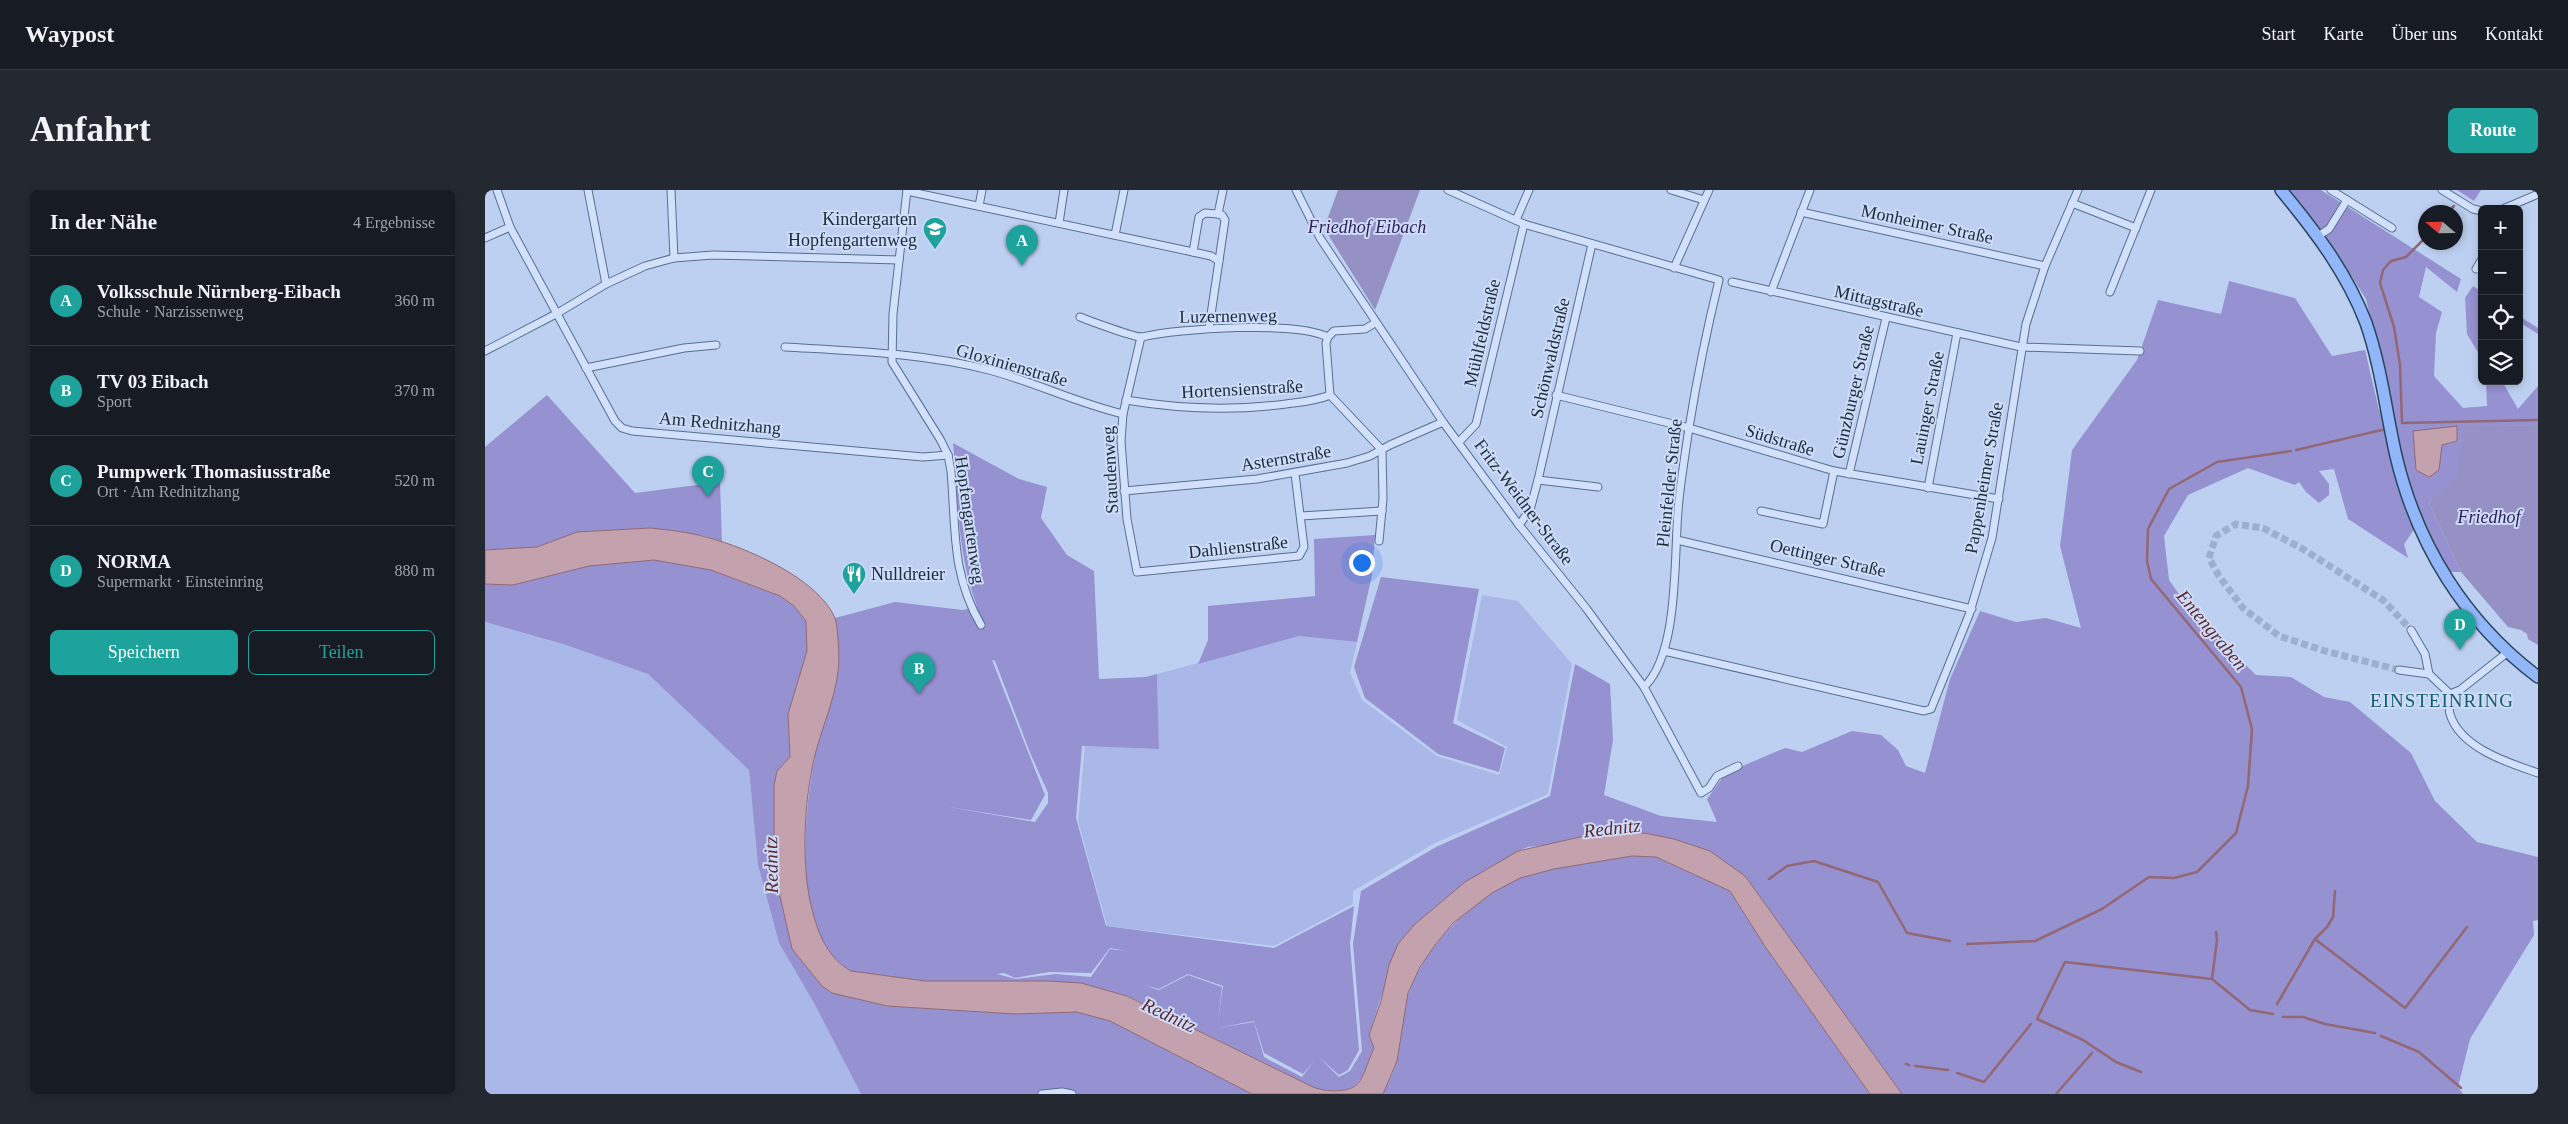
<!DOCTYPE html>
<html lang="de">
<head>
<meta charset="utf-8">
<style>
  body { margin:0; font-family:"Times New Roman",serif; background:#242831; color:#f1f3f6 }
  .controls { position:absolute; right:15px; top:15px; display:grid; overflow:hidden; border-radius:8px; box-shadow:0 2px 8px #0003 }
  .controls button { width:45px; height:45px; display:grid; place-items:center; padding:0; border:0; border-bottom:1px solid #363941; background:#171b24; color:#f1f3f6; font:25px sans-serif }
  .compass { position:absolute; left:1933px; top:15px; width:45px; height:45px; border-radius:50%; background:#171b24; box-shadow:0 2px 8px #0003; rotate:290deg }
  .you { position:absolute; left:876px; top:372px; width:18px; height:18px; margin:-12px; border:4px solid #fff; border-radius:50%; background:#1a73e8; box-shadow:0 0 0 8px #1a73e833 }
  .badge { display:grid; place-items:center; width:32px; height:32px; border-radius:50%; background:#1ea29c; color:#fff; font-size:16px; font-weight:700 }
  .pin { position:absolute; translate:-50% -41px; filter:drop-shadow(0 1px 2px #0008) }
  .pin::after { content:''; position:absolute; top:26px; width:18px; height:15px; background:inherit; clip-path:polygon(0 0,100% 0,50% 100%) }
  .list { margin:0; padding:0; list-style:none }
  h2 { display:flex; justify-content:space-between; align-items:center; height:65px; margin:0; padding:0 20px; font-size:21px }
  h2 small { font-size:16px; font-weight:400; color:#9ea1a6 }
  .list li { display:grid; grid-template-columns:32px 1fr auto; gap:15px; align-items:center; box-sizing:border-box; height:90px; padding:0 20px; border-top:1px solid #363941 }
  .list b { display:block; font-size:19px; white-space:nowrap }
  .list p { margin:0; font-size:16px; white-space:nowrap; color:#9ea1a6 }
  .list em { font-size:16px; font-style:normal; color:#9ea1a6 }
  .actions { display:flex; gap:10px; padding:15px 20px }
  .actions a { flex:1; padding:11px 0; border:1px solid #1ea29c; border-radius:8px; text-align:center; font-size:18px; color:#1ea29c }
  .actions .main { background:#1ea29c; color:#fff }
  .icon { flex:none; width:28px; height:28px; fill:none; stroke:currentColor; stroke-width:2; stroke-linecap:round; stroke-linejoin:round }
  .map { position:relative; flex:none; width:2053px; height:904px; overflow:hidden; border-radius:8px }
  header { display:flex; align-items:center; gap:30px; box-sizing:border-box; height:70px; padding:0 25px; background:#171b24; border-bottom:1px solid #363941 }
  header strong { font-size:24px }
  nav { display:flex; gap:28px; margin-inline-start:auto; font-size:18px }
  .intro { display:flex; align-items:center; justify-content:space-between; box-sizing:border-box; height:120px; padding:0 30px }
  h1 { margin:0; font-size:35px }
  .button { padding:12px 22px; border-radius:8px; background:#1ea29c; color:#fff; font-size:18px; font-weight:700 }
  main { display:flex; gap:30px; padding:0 30px }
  aside { flex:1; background:#171b24; border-radius:8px; box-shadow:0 2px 8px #0003 }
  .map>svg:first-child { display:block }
  .farmland { fill:#aab7e9 }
  .green { fill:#9691d1; fill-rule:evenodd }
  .cemetery { fill:#9591c5 }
  .water { fill:#c3a2ad; stroke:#926874 }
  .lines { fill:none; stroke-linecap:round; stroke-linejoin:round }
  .stream { stroke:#926874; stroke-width:2.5 }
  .minor-tunnel { stroke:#9dafcd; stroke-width:7; stroke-dasharray:7 3.5; stroke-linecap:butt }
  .minor-casing { stroke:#55718d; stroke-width:9 }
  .primary-casing { stroke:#2a455a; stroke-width:14 }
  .minor { stroke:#d2e0fc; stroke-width:7 }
  .primary { stroke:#91b6fa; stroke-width:11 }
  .labels { text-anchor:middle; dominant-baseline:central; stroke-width:4; stroke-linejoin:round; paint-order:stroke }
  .poi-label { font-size:18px; fill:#1b2c3a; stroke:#cedcf9; text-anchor:end }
  .street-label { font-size:18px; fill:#1b2c3a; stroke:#cedcf9 }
  .park-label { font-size:18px; font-style:italic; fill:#2b1f59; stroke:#cedcf9 }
  .water-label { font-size:19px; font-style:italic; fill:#5c282e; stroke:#cedcf9 }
  .neighbourhood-label { font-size:19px; letter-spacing:1px; fill:#165d6b; stroke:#cedcf9 }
</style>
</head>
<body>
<header>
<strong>Waypost</strong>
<nav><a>Start</a><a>Karte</a><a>Über uns</a><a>Kontakt</a></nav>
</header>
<div class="intro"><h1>Anfahrt</h1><a class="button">Route</a></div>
<main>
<aside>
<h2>In der Nähe<small>4 Ergebnisse</small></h2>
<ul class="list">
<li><span class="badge">A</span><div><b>Volksschule Nürnberg-Eibach</b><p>Schule · Narzissenweg</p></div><em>360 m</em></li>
<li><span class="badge">B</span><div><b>TV 03 Eibach</b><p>Sport</p></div><em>370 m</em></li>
<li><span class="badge">C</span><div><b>Pumpwerk Thomasiusstraße</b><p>Ort · Am Rednitzhang</p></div><em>520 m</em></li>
<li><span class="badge">D</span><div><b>NORMA</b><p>Supermarkt · Einsteinring</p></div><em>880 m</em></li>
</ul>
<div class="actions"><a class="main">Speichern</a><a>Teilen</a></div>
</aside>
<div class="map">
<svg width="2053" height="904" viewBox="0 0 2053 904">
  <rect width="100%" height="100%" fill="#bed0f2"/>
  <g class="farmland">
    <polygon points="997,405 1033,411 1087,474 1063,604 950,653 868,701 868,714 789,756 622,736 593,631 600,556 674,559 672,484 814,446 872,452 865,483 877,510 952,566 1014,585 1022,557 972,530"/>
    <polygon points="0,432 78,454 163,484 264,580 273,675 294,753 329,813 376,904 0,904"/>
  </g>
  <g class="green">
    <path d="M1805 0H1836L1976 89 1972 102 1941 77 1934 107 1957 122 1951 143 1949 186 1978 218 2002 216 2001 191H2017L2033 219 2053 196V235L1978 237 1973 288 1944 313 1976 382H1964L1935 331 1919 354 1923 368 1863 329 1849 279 1834 281 1844 294V305L1834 313 1821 302 1814 292 1810 295 1763 278 1703 305 1679 346 1684 390 1708 424 1771 485 1806 487 1839 507 1865 512 1926 563 1950 611 1992 652 2053 667V730L2048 731 2049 745 1985 849 1973 897 1978 904H1417L1260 686 1225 661 1189 649 1159 643 1043 657 1033 661 980 692 929 735 913 754 884 845 889 858C884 868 881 881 875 890 867 904 840 902 828 897L643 806 563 791H440L366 781C305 749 319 622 330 565 336 537 349 510 353 481 356 465 351 445 350 428L410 412 478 420 492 416C472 365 473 307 468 253L534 289 562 297 556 328 582 365 609 381 614 489 661 487 672 484 674 559 597 556 591 628 621 736 789 758 869 716 865 754 874 860 863 880 854 885 834 867 854 887 865 881 877 861 868 754 876 701 951 657 1065 606 1090 474 1125 494 1128 550 1119 605 1176 626 1232 632 1222 609 1241 583 1300 558 1317 562 1367 541 1396 545 1413 560 1421 576 1440 583 1465 489 1495 421 1531 432 1561 428 1596 438 1575 356 1587 260 1652 170 1673 110 1736 124 1744 91 1810 108 1847 166 1880 160 1894 220 1906 218 1881 109 1841 46ZM1972 237V251L1957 255ZM507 470 510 471 546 565 563 603V613L550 632 458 616 546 630 560 605ZM625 758 642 761 625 759 606 787 571 784 531 789 512 784 519 783 530 788 564 782 606 783ZM703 784 738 796 733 831 737 797 703 785 674 800 659 795 674 799ZM769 831 779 863 818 884 829 871 817 887 779 867 769 832 732 838Z"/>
    <polygon points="1972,0 1996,0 1989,11"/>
    <polygon points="1988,96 1997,102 1997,169 1982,144 1980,108"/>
    <polygon points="2034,126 2053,138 2053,144 2034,132"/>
    <polygon points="62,205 150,303 235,292 237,352 220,346 165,338 92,342 52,357 0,360 0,257"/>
    <polygon points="890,345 887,385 872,452 814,446 713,474 723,450 723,416 830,406 829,349"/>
    <polygon points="169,370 226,380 295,406 309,416 321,431 322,461 303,524 305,567 292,581 289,642 295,706 307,759 337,796 347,803 402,816 530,824 592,822 625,831 767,904 376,904 329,813 294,753 273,675 264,580 163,484 78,454 0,432 0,394 28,395 104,376"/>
    <polygon points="896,387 994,399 968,533 1020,558 1014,582 953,564 880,508 869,477"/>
    <path d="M1147 666 1171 667 1245 701 1281 758 1385 904H898C902 893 910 881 912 869 917 847 916 823 924 802 943 753 986 708 1035 688 1070 675 1111 672 1147 666Z"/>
  </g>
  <g class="cemetery">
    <polygon points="853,0 935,0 890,120 839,38"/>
    <polygon points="2053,235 2053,455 2043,449 2042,444 2036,440 2023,437 1976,382 1944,313 1972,288 1978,236"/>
  </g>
  <g class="water">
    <polygon points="1972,236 1972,251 1957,255 1954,280 1944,287 1931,280 1928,241"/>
    <path d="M165 338C184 340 203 342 221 347 260 357 333 388 350 428 353 436 355 471 353 481 350 508 338 535 331 561 319 606 315 678 328 723 334 746 344 769 366 781L440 791H563L596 793 642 806 828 897C840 902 867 904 875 891 881 881 884 868 889 858L884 845 896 811 904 775 913 754 929 735 980 692 1033 661 1095 647 1125 643H1159L1189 649 1225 661 1260 686 1417 904H1385L1281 758 1245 701 1171 667 1147 666 1069 679 1035 688 1007 703 968 733 950 755 935 777 923 803 912 871 898 904H767L625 831 592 822 530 824 402 816 347 803 337 796 307 759 295 706 289 642V595L292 581 305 567 303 524 322 461 321 431 309 416 295 406 226 380 169 370 104 376 28 395 0 394V360L52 357 92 342Z"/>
  </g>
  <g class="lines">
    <g class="stream">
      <polyline points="1963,22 1969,16"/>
      <polyline points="1940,48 1921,67 1906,71 1898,80 1895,93 1909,137 1915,175 1917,233 2053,230"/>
      <polyline points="1811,260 1901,239"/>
      <polyline points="1284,689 1302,676 1329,671 1393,692 1422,743 1465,751"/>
      <polyline points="1830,749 1920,818 1982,737"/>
      <polyline points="1482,754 1550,751 1617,719 1664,687 1689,688 1712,682 1751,643 1763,596 1767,539 1756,497 1666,389 1662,371 1663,339 1684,299 1732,272 1806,261"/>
      <polyline points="1727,789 1732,750 1731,742"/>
      <polyline points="1792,814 1830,749 1842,737 1848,727 1850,701"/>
      <polyline points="1798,827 1818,827 1840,834 1890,843"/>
      <polyline points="1896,846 1934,862 1976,898"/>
      <polyline points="1421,874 1424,875"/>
      <polyline points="1430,876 1463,880"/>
      <polyline points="1656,882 1631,872 1598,850 1552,829 1580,772 1727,789 1765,820 1788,824"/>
      <polyline points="1472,883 1499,892 1546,834"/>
      <polyline points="1571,904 1607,863"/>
    </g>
    <polyline class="minor-tunnel" points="1914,480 1840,461 1794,446 1758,418 1734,386 1724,368 1731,346 1751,334 1778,338 1818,359 1898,410 1926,440"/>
    <defs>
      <g id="minor">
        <polyline points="12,0 25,37"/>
        <polyline points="103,0 121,94"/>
        <polyline points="186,0 189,68"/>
        <path d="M422 0 408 124 407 172 455 249 463 265 466 281C471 338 466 384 496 435"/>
        <polyline points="811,0 835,48 958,232 1034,335 1101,418 1159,497 1216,603 1224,598 1232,586 1253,576"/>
        <path d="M963 0 1039 34 1234 90C1222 139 1212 188 1204 238 1200 266 1195 294 1193 321 1189 367 1194 464 1159 497"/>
        <polyline points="1186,0 1219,10"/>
        <polyline points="1846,0 1907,38"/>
        <polyline points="1957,0 1988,19 1997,21"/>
        <polyline points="422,1 708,62 726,66 734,71"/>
        <polyline points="1587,13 1651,38"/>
        <polyline points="494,16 497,0"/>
        <polyline points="2018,19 2053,4"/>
        <polyline points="1316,22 1560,76"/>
        <polyline points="1031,30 1044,0"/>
        <polyline points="574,33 579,0"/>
        <polyline points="630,45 639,0"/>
        <polyline points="1833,46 1844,39 1862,10"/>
        <polyline points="0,48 25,37 130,231 137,238 147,241 438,267 463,265"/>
        <polyline points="708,62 714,27 720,23 733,24"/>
        <polyline points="1189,78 1224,0"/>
        <polyline points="1991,79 1997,69"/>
        <polyline points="1247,92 1536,157 1655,161"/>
        <polyline points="1286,102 1325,0"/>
        <polyline points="1625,102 1666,0"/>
        <path d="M595 127C605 131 651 148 657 147 694 138 810 131 843 147"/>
        <polyline points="724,138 740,30 737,25 733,24 738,0"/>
        <polyline points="656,147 638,224 636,251 642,329 652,382 814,366 819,357 810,284"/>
        <polyline points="843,147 841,153 845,205 897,260 898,309 894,351"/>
        <polyline points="843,147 849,141 880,139 890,133"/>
        <path d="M300 157C368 161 437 163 504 180 549 192 592 213 638 224"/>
        <polyline points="0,161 71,124 121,94 160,76 189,68 228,65 414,70"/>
        <polyline points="101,178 199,158 231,155"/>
        <polyline points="1071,205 1204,238 1349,281 1514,309"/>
        <path d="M641 210C694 219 747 221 801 214 816 212 831 211 845 205"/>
        <polyline points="974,252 991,234 1039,34"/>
        <polyline points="1364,284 1401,128"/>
        <polyline points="1053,290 1113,297"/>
        <polyline points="1443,298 1472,143"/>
        <polyline points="639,301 772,289 862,273 885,266 905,255 958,232"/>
        <polyline points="1276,321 1338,334 1349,281"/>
        <polyline points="816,326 897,321"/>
        <polyline points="1034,335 1045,320 1053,290 1107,54"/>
        <polyline points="1192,350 1487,419"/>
        <polyline points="1926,440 1940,464 1944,484 1965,504 1975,500 2023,462"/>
        <polyline points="1179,461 1439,521 1446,519 1484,425 1507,348 1541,134 1560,76 1593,0"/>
        <polyline points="1914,480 1944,484"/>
        <path d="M1965 504C1965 510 1963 518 1965 524 1975 558 2024 573 2053 583"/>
        <polyline points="557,904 577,902 587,904"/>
      </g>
      <path id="primary" d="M1796 0C1830 41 1862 83 1881 133 1896 176 1901 222 1911 266 1932 355 1980 432 2053 487"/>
    </defs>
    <use href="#minor" class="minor-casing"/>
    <use href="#primary" class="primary-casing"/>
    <use href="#minor" class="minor"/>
    <use href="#primary" class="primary"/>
  </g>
  <defs>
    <symbol id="school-pin" viewBox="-11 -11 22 30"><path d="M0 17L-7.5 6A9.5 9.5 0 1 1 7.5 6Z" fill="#1ea29c" stroke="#cedcf9"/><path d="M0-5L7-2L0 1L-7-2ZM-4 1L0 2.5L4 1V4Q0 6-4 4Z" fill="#fff"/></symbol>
    <symbol id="restaurant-pin" viewBox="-11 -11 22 30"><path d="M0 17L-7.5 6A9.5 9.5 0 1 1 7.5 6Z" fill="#1ea29c" stroke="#cedcf9"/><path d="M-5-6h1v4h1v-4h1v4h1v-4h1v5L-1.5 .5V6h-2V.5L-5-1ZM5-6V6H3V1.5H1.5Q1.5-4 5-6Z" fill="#fff"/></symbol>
  </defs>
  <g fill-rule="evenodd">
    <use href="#school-pin" x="436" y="25" width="28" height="38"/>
    <use href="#restaurant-pin" x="355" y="370" width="28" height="38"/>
  </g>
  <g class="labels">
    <g class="poi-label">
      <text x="432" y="29">Kindergarten<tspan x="432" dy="21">Hopfengartenweg</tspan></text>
      <text x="386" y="384" text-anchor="start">Nulldreier</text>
    </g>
    <g class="street-label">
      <text transform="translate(1442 34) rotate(12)">Monheimer Straße</text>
      <text transform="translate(1394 111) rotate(13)">Mittagstraße</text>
      <text transform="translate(743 126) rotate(-1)">Luzernenweg</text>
      <text transform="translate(997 143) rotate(-77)">Mühlfeldstraße</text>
      <text transform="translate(1065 168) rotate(-77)">Schönwaldstraße</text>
      <text transform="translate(527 175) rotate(16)">Gloxinienstraße</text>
      <text transform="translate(757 199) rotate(-3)">Hortensienstraße</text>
      <text transform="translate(1368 202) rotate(-77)">Günzburger Straße</text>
      <text transform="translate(1442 218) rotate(-79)">Lauinger Straße</text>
      <text transform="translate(235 233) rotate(5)">Am Rednitzhang</text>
      <text transform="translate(1295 250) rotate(17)">Südstraße</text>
      <text transform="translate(801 268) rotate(-9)">Asternstraße</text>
      <text transform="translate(625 280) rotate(-93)">Staudenweg</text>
      <text transform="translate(1499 288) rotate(-80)">Pappenheimer Straße</text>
      <text transform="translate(1184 293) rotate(-84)">Pleinfelder Straße</text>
      <text transform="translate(1039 312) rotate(53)">Fritz-Weidner-Straße</text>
      <text transform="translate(485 330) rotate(82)">Hopfengartenweg</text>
      <text transform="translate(753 357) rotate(-6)">Dahlienstraße</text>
      <text transform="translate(1343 368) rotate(13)">Oettinger Straße</text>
    </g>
    <g class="park-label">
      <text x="882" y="37">Friedhof Eibach</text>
      <text x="2004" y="327">Friedhof</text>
    </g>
    <g class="water-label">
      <text transform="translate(1727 440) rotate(50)">Entengraben</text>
      <text transform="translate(1127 638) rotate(-6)">Rednitz</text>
      <text transform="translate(286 675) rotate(-91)">Rednitz</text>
      <text transform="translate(684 825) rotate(25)">Rednitz</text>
    </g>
    <g class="neighbourhood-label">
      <text x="1957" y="510">EINSTEINRING</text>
    </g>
  </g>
</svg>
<div class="controls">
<button>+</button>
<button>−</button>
<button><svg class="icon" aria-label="locate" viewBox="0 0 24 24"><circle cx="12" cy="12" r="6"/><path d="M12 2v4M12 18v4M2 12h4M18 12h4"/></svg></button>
<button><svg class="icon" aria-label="layers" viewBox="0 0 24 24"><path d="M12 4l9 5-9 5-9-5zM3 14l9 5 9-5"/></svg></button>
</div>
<svg class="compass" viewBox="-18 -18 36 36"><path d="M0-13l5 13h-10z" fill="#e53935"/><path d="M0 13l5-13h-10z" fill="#9ea1a6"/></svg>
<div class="you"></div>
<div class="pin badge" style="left:537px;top:76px">A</div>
<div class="pin badge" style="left:434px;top:504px">B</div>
<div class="pin badge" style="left:223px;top:307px">C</div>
<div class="pin badge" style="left:1975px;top:460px">D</div>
</div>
</main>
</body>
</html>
